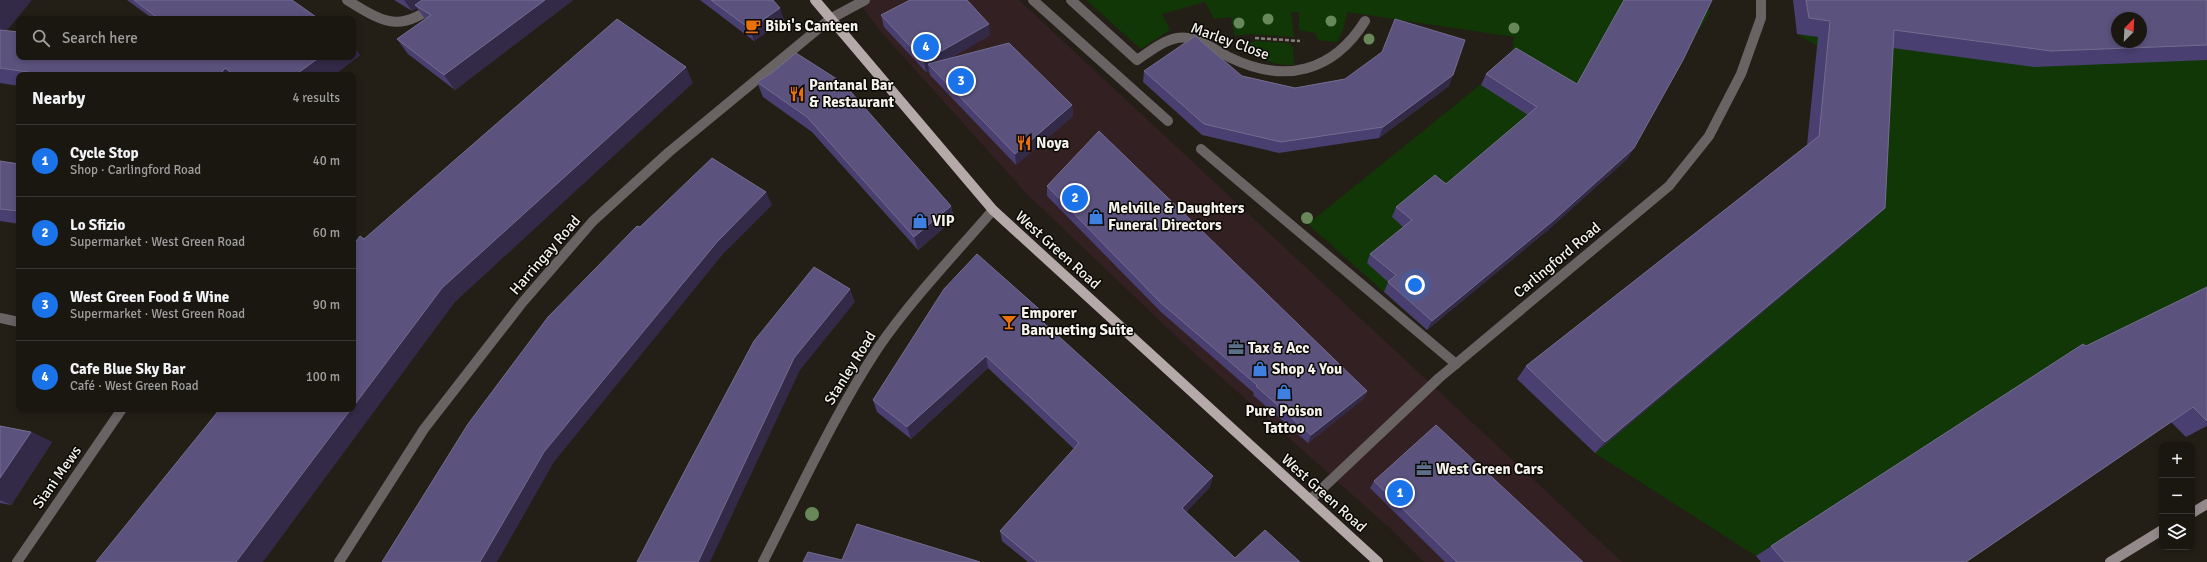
<!DOCTYPE html>
<html lang="en">
<head>
<meta charset="utf-8">
<style>
  body { margin:0; font-family:Signika,sans-serif; background:#27241e; color:#f1f3f6 }
  .controls { position:absolute; right:12px; bottom:12px; display:grid; overflow:hidden; border-radius:8px; box-shadow:0 2px 6px #0003 }
  .controls button { width:36px; height:36px; display:grid; place-items:center; padding:0; border:0; border-bottom:1px solid #383630; background:#1a1710; color:#f1f3f6; font:20px sans-serif }
  .compass { position:absolute; left:2111px; top:12px; width:36px; height:36px; border-radius:50%; background:#1a1710; box-shadow:0 2px 6px #0003; rotate:24deg }
  .you { position:absolute; left:1415px; top:285px; width:14px; height:14px; margin:-10px; border:3px solid #fff; border-radius:50%; background:#1a73e8; box-shadow:0 0 0 6px #1a73e833 }
  .badge { display:grid; place-items:center; width:26px; height:26px; border-radius:50%; background:#1a73e8; color:#fff; font-size:13px; font-weight:700 }
  .pin { position:absolute; translate:-50% -50%; border:2px solid #fff; box-shadow:0 1px 4px #0006 }
  .list { margin:0; padding:0; list-style:none }
  h2 { display:flex; justify-content:space-between; align-items:center; height:52px; margin:0; padding:0 16px; font-size:17px }
  h2 small { font-size:13px; font-weight:400; color:#9f9f9f }
  .list li { display:grid; grid-template-columns:26px 1fr auto; gap:12px; align-items:center; box-sizing:border-box; height:72px; padding:0 16px; border-top:1px solid #383630 }
  .list b { display:block; font-size:15px; white-space:nowrap }
  .list p { margin:0; font-size:13px; white-space:nowrap; color:#9f9f9f }
  .list em { font-size:13px; font-style:normal; color:#9f9f9f }
  .icon { flex:none; width:22px; height:22px; fill:none; stroke:currentColor; stroke-width:2; stroke-linecap:round; stroke-linejoin:round }
  .map { position:relative; flex:none; width:2207px; height:562px; overflow:hidden }
  .search { position:absolute; background:#1a1710; box-shadow:0 2px 6px #0003; left:16px; top:16px; width:340px; height:44px; display:flex; align-items:center; gap:10px; box-sizing:border-box; padding:0 14px; border-radius:8px; color:#9f9f9f; font-size:15px }
  .panel { position:absolute; background:#1a1710; box-shadow:0 2px 6px #0003; left:16px; top:72px; width:340px; height:340px; border-radius:8px }
  .map>svg:first-child { display:block }
  .commercial { fill:#332022 }
  .green { fill:#123707 }
  .lines { fill:none; stroke-linecap:round; stroke-linejoin:round }
  .path { stroke:#86827b; stroke-width:2.5; stroke-dasharray:4 2; stroke-linecap:butt }
  .service { stroke:#696364; stroke-width:10 }
  .minor { stroke:#696364; stroke-width:10 }
  .secondary { stroke:#948a8c; stroke-width:10 }
  .primary { stroke:#b5a9aa; stroke-width:10 }
  .tree { fill:#68885a }
  .wall { fill:#493f70 }
  .shaded-wall { fill:#322a47 }
  .building { fill:#5b537e; stroke:#746c8f; fill-rule:evenodd }
  .labels { text-anchor:middle; dominant-baseline:central; stroke-width:3; stroke-linejoin:round; paint-order:stroke }
  .poi-label { font-size:15px; font-weight:bold; fill:#f5f2ec; stroke:#0b0906; text-anchor:start }
  .street-label { font-size:15px; fill:#f5f2ec; stroke:#0b0906 }
</style>
</head>
<body>
<div class="map">
<svg width="2207" height="562" viewBox="0 0 2207 562">
  <rect width="100%" height="100%" fill="#231f16"/>
  <polygon class="commercial" points="857,0 1019,0 1622,562 1424,562 1394,532 1183,343 1026,193 882,33"/>
  <g class="green">
    <polygon points="1086,0 1649,0 1711,11 1683,56 1404,301 1384,292 1308,224 1511,60 1514,37 1347,12 1343,30 1337,42 1318,40 1315,33 1299,30 1299,12 1291,12 1294,37 1250,34 1235,36 1231,17 1214,19 1205,2 1162,14 1170,30 1141,49"/>
    <polygon points="1797,34 2207,55 2207,290 1756,556 1595,453 1872,185 1879,83"/>
    <path d="M1256 41 1288 43 1293 47 1294 65C1277 66 1254 60 1246 44Z"/>
  </g>
  <g class="lines">
    <polyline class="path" points="1255,38 1300,41"/>
    <g class="service">
      <polyline points="1033,0 1168,121"/>
      <polyline points="1201,149 1456,364"/>
    </g>
    <g class="minor">
      <path d="M347 0C390 27 401 31 443 0"/>
      <path d="M1071 0 1137 60C1149 52 1162 41 1177 38 1197 35 1214 50 1231 58 1285 84 1333 72 1365 21"/>
      <polyline points="0,318 19,322"/>
      <polyline points="1310,500 1439,378 1669,186 1709,136 1741,74 1761,18 1761,0"/>
      <polyline points="17,562 122,409"/>
      <polyline points="339,562 424,429 522,303 593,221 669,152 830,19 865,0"/>
      <path d="M763 562C800 490 834 415 878 348 910 301 956 253 993 210"/>
    </g>
    <g class="secondary">
      <polyline points="2192,513 2207,504"/>
      <polyline points="2110,562 2162,530"/>
    </g>
    <polyline class="primary" points="815,0 993,210 1378,562"/>
  </g>
  <g class="tree">
    <circle cx="1268" cy="19" r="5.5"/>
    <circle cx="1331" cy="21" r="5.5"/>
    <circle cx="1239" cy="23" r="5.5"/>
    <circle cx="1514" cy="28" r="5.5"/>
    <circle cx="1369" cy="39" r="5.5"/>
    <circle cx="1307" cy="218" r="6"/>
    <circle cx="812" cy="514" r="7"/>
  </g>
  <g class="wall">
    <polygon points="0,0 7,31 19,57 353,57 353,47 360,55 334,75 19,75 19,86 0,83"/>
    <polygon points="127,0 292,0 319,19 153,19"/>
    <polygon points="394,0 573,0 455,90 408,54 397,39 425,19 417,8 412,11"/>
    <polygon points="700,0 773,0 784,20 754,41"/>
    <polygon points="1793,0 2207,0 2207,60 2034,67 1893,48 1885,208 1870,222 1595,453 1517,379 1526,366 1807,145 1818,37 1797,34"/>
    <polygon points="881,15 990,35 952,57 1072,105 1073,116 1016,165 930,75 929,71 926,72 884,27"/>
    <polygon points="1382,52 1449,86 1379,138 1279,153 1202,135 1143,82 1144,71 1242,76 1295,88 1345,79"/>
    <polygon points="1486,74 1634,148 1627,159 1548,230 1427,330 1384,292 1388,282 1367,263 1370,254 1403,227 1392,217 1396,207 1446,184 1528,115 1481,85"/>
    <polygon points="757,82 951,206 954,219 918,250 812,132 763,97"/>
    <polygon points="0,161 19,164 19,224 0,221"/>
    <polygon points="1047,186 1367,391 1363,399 1308,443 1253,395 1254,393 1161,312 1047,196"/>
    <polygon points="2207,287 2207,426 2186,437 2171,422 1966,562 1761,562 1756,556 2083,344 2086,346"/>
    <polygon points="1040,319 1210,487 1186,512 1235,558 1300,562 1028,562 1002,541 1000,531 1074,449 988,368 911,439 877,412 873,400"/>
    <polygon points="0,426 31,432 52,442 11,505 0,503"/>
    <polygon points="1374,481 1583,562 1445,562 1370,488"/>
  </g>
  <g class="shaded-wall">
    <polygon points="0,0 32,0 0,39"/>
    <polygon points="404,0 431,0 415,5 417,8 412,11"/>
    <polygon points="545,0 573,0 455,90 444,75"/>
    <polygon points="780,8 784,20 754,41 750,29"/>
    <polygon points="989,24 990,35 932,69 928,64 929,71 926,72 924,61"/>
    <polygon points="353,47 360,55 334,75 295,75 320,57 353,57"/>
    <polygon points="686,67 693,83 455,302 263,562 236,562 351,409 353,409 353,407 442,288"/>
    <polygon points="225,68 232,75 220,75"/>
    <polygon points="1453,75 1449,86 1379,138 1383,127"/>
    <polygon points="1072,105 1073,116 1016,165 1015,154"/>
    <polygon points="1634,148 1627,159 1548,230 1427,330 1432,321"/>
    <polygon points="766,192 772,205 723,254 554,462 497,562 480,562 544,452 717,242"/>
    <polygon points="951,206 954,219 918,250 914,237"/>
    <polygon points="1885,208 1870,222 1595,453 1605,442"/>
    <polygon points="850,289 855,302 800,370 710,562 698,562 794,358"/>
    <polygon points="1039,309 1041,322 1034,314"/>
    <polygon points="986,356 988,368 911,439 907,427"/>
    <polygon points="1367,391 1363,399 1308,443 1311,435"/>
    <polygon points="31,432 52,442 11,505 0,500 0,478"/>
    <polygon points="1213,476 1210,487 1180,518 1182,508"/>
  </g>
  <g class="building">
    <polygon points="134,0 292,0 319,19 159,19"/>
    <polygon points="422,0 545,0 444,75 397,39 431,15 415,5"/>
    <polygon points="711,0 773,0 780,8 750,29"/>
    <polygon points="910,0 967,0 989,24 924,61 881,15"/>
    <polygon points="1624,0 1712,0 1683,60 1634,148 1554,220 1432,321 1388,282 1396,275 1370,254 1412,220 1396,207 1435,175 1446,184 1537,107 1486,74 1516,48 1577,84"/>
    <path d="M1806 0H2207V45L2051 51 1894 30 1885 208 1605 442 1526 366 1819 136 1830 21 1809 18ZM2117 18H2141V42H2117Z"/>
    <polygon points="617,19 686,67 442,288 353,407 353,245 360,236 364,239"/>
    <polygon points="1395,19 1465,40 1453,75 1383,127 1281,142 1204,124 1144,71 1195,36 1242,76 1295,88 1345,79 1382,52"/>
    <polygon points="0,30 19,32 19,57 320,57 295,75 234,75 225,68 220,75 49,75 0,68"/>
    <polygon points="1009,43 1072,105 1015,154 928,64"/>
    <polygon points="796,53 843,83 951,206 914,237 807,117 757,82 773,72"/>
    <polygon points="1099,131 1367,391 1311,435 1256,386 1257,385 1161,303 1047,186"/>
    <polygon points="712,158 766,192 717,242 544,452 480,562 382,562 468,424 548,317 637,226 640,227"/>
    <polygon points="0,161 19,164 19,211 0,209"/>
    <polygon points="977,254 1039,309 1034,314 1213,476 1182,508 1235,558 1265,530 1300,562 1037,562 1000,531 1079,443 986,356 907,427 873,400 944,289"/>
    <polygon points="814,267 850,289 794,358 698,562 637,562 690,461 754,341"/>
    <polygon points="2207,287 2207,421 2193,407 1966,562 1785,562 1771,546 2083,344 2086,346"/>
    <polygon points="220,409 351,409 236,562 96,562"/>
    <polygon points="1436,425 1583,562 1457,562 1374,481"/>
    <polygon points="0,426 31,432 0,478"/>
    <polygon points="857,524 980,562 803,562 808,552 842,560"/>
  </g>
  <defs>
    <symbol id="cafe-bare" viewBox="-9 -9 18 18"><path d="M-5.5-4.5H6V0H3Q3 3.5 0 3.5H-2.5Q-5.5 3.5-5.5 0ZM3-3.2v2h1.7v-2ZM-6 4.5H4V6H-6Z" fill="#e8710a" stroke="#0b0906" stroke-width="2.5" paint-order="stroke"/></symbol>
    <symbol id="restaurant-bare" viewBox="-9 -9 18 18"><path d="M-5-6h1v4h1v-4h1v4h1v-4h1v5L-1.5 .5V6h-2V.5L-5-1ZM5-6V6H3V1.5H1.5Q1.5-4 5-6Z" fill="#e8710a" stroke="#0b0906" stroke-width="2.5" paint-order="stroke"/></symbol>
    <symbol id="shop-bare" viewBox="-9 -9 18 18"><path d="M-5-2.5h2.3a2.7 3.5 0 0 1 5.4 0H5L5.5 6h-11ZM-1.5-2.5h3a1.5 2.3 0 0 0-3 0Z" fill="#3f7fe0" stroke="#0b0906" stroke-width="2.5" paint-order="stroke"/></symbol>
    <symbol id="bar-bare" viewBox="-9 -9 18 18"><path d="M-6-5H6L.8 .8V4.5H3.5V6h-7V4.5H-.8V.8Z" fill="#e8710a" stroke="#0b0906" stroke-width="2.5" paint-order="stroke"/></symbol>
    <symbol id="office-bare" viewBox="-9 -9 18 18"><path d="M-6-3h4V-5.5h4V-3h4V5H-6ZM-1-4.5V-3h2v-1.5ZM-6 0V1H6V0Z" fill="#5c6f8a" stroke="#0b0906" stroke-width="2.5" paint-order="stroke"/></symbol>
  </defs>
  <g fill-rule="evenodd">
    <use href="#cafe-bare" x="742" y="15" width="22" height="22"/>
    <use href="#restaurant-bare" x="786" y="83" width="22" height="22"/>
    <use href="#restaurant-bare" x="1013" y="132" width="22" height="22"/>
    <use href="#shop-bare" x="1085" y="206" width="22" height="22"/>
    <use href="#shop-bare" x="909" y="210" width="22" height="22"/>
    <use href="#bar-bare" x="998" y="311" width="22" height="22"/>
    <use href="#office-bare" x="1225" y="337" width="22" height="22"/>
    <use href="#shop-bare" x="1249" y="358" width="22" height="22"/>
    <use href="#shop-bare" x="1273" y="381" width="22" height="22"/>
    <use href="#office-bare" x="1413" y="458" width="22" height="22"/>
  </g>
  <g class="labels">
    <g class="poi-label">
      <text x="765" y="26">Bibi's Canteen</text>
      <text x="809" y="85">Pantanal Bar<tspan x="809" dy="17">&amp; Restaurant</tspan></text>
      <text x="1036" y="143">Noya</text>
      <text x="1108" y="208">Melville &amp; Daughters<tspan x="1108" dy="17">Funeral Directors</tspan></text>
      <text x="932" y="221">VIP</text>
      <text x="1021" y="313">Emporer<tspan x="1021" dy="17">Banqueting Suite</tspan></text>
      <text x="1248" y="348">Tax &amp; Acc</text>
      <text x="1272" y="369">Shop 4 You</text>
      <text x="1284" y="411" text-anchor="middle">Pure Poison<tspan x="1284" dy="17">Tattoo</tspan></text>
      <text x="1436" y="469">West Green Cars</text>
    </g>
    <g class="street-label">
      <text transform="translate(1230 41) rotate(20)">Marley Close</text>
      <text transform="translate(1058 250) rotate(42)">West Green Road</text>
      <text transform="translate(545 255) rotate(-49)">Harringay Road</text>
      <text transform="translate(1557 260) rotate(-40)">Carlingford Road</text>
      <text transform="translate(850 368) rotate(-58)">Stanley Road</text>
      <text transform="translate(57 477) rotate(-55)">Siani Mews</text>
      <text transform="translate(1324 493) rotate(42)">West Green Road</text>
    </g>
  </g>
</svg>
<div class="controls">
<button>+</button>
<button>−</button>
<button><svg class="icon" aria-label="layers" viewBox="0 0 24 24"><path d="M12 4l9 5-9 5-9-5zM3 14l9 5 9-5"/></svg></button>
</div>
<svg class="compass" viewBox="-18 -18 36 36"><path d="M0-13l5 13h-10z" fill="#e53935"/><path d="M0 13l5-13h-10z" fill="#9f9f9f"/></svg>
<div class="you"></div>
<div class="pin badge" style="left:1400px;top:493px">1</div>
<div class="pin badge" style="left:1075px;top:198px">2</div>
<div class="pin badge" style="left:961px;top:81px">3</div>
<div class="pin badge" style="left:926px;top:47px">4</div>
<div class="search"><svg class="icon" aria-label="search" viewBox="0 0 24 24"><circle cx="10" cy="10" r="6"/><path d="M15 15l6 6"/></svg>Search here</div>
<section class="panel">
<h2>Nearby<small>4 results</small></h2>
<ul class="list">
<li><span class="badge">1</span><div><b>Cycle Stop</b><p>Shop · Carlingford Road</p></div><em>40 m</em></li>
<li><span class="badge">2</span><div><b>Lo Sfizio</b><p>Supermarket · West Green Road</p></div><em>60 m</em></li>
<li><span class="badge">3</span><div><b>West Green Food &amp; Wine</b><p>Supermarket · West Green Road</p></div><em>90 m</em></li>
<li><span class="badge">4</span><div><b>Cafe Blue Sky Bar</b><p>Café · West Green Road</p></div><em>100 m</em></li>
</ul>
</section>
</div>
</body>
</html>
